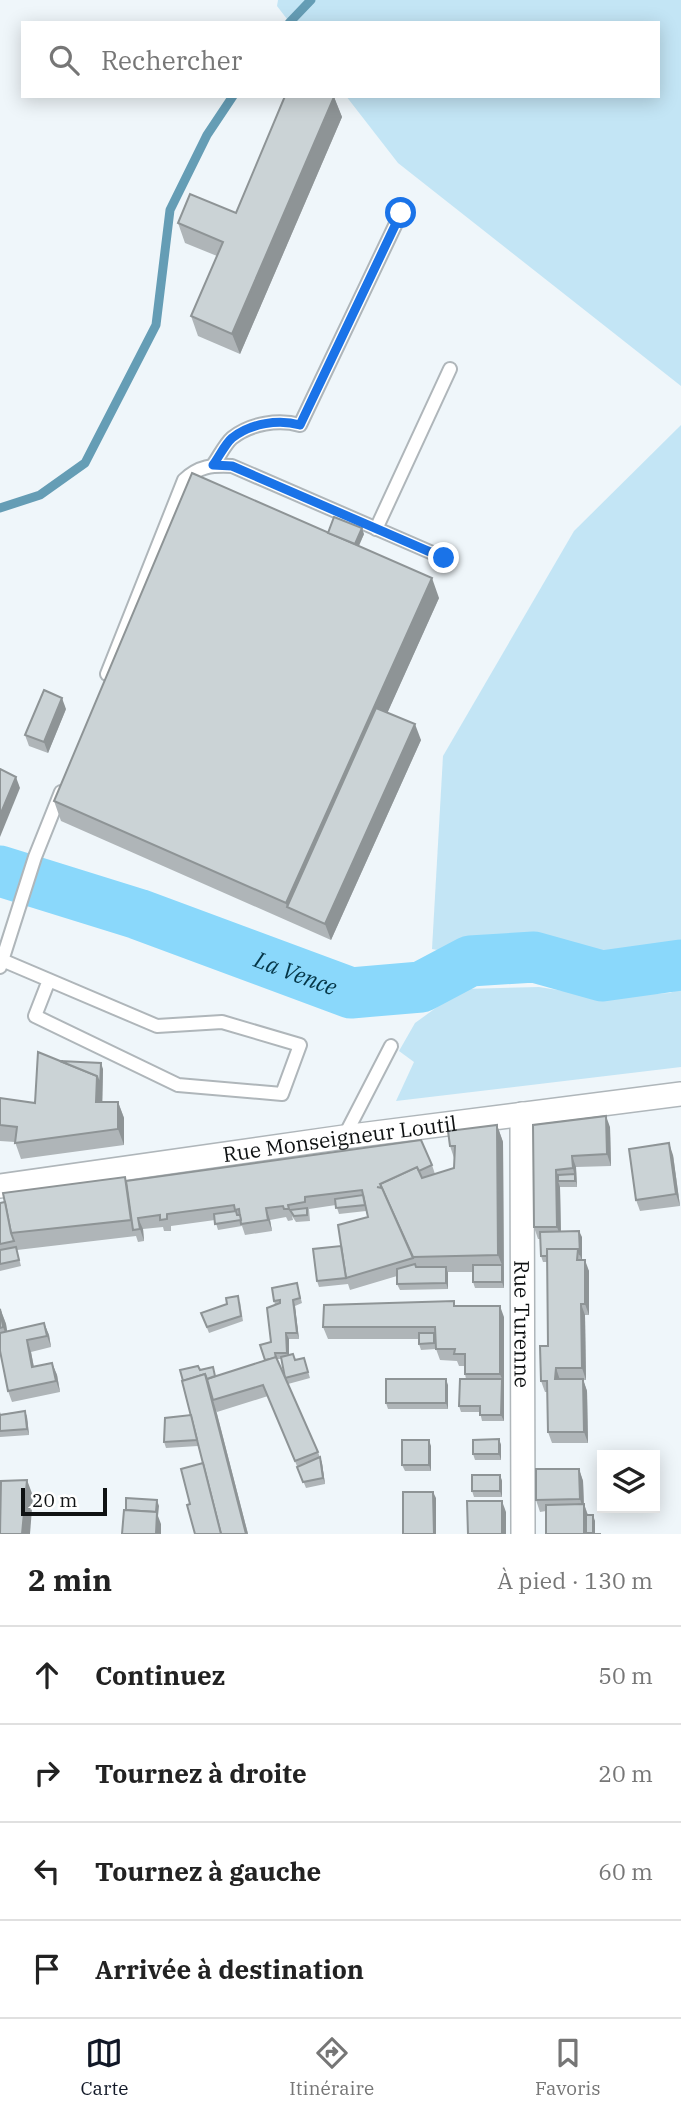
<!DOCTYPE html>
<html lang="fr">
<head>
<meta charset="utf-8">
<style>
  body { margin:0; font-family:"IBM Plex Serif",serif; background:#f6f6f6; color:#222 }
  .controls { position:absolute; right:21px; bottom:21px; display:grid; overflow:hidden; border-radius:0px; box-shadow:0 4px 18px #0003 }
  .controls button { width:63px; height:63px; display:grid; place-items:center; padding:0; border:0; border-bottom:2px solid #e0e0e0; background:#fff; color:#222; font:35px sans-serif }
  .scale { position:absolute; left:21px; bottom:18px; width:86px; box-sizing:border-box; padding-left:7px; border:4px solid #0f1213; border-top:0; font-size:19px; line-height:24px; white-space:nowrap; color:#0f1213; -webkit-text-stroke:5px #fff; paint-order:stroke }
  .stop { position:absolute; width:21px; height:21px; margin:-16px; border:5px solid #1a73e8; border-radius:50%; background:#fff }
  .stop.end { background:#1a73e8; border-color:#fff; box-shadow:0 2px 7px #0008 }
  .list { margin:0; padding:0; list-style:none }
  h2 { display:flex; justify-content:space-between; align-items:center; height:91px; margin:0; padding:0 28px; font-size:30px }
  h2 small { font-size:23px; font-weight:400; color:#767676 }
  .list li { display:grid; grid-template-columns:46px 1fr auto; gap:21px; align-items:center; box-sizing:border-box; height:98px; padding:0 28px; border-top:2px solid #e0e0e0 }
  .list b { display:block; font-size:26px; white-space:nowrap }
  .list em { font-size:23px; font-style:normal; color:#767676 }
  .icon { flex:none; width:38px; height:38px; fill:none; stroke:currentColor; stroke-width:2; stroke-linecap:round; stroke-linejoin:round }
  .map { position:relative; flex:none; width:681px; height:1534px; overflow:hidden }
  .search { position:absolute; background:#fff; box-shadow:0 4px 18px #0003; left:21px; right:21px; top:21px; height:77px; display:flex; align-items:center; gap:18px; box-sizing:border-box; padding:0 24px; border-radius:0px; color:#767676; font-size:26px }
  .sheet { height:483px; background:#fff }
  nav { display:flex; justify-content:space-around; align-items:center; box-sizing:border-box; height:98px; border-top:2px solid #e0e0e0; background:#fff; font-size:19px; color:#767676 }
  nav a { display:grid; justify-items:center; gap:4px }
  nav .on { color:#111827 }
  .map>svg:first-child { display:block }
  .green { fill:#c3e5f5 }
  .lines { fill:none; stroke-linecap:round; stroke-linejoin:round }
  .stream { stroke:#659db5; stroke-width:9 }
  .river { stroke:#8ad8fb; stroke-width:51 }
  .lane-casing { stroke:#afb6ba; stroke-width:16 }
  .street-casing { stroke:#afb6ba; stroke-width:26 }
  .lane { stroke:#fff; stroke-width:12 }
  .street { stroke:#fff; stroke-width:23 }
  .wall { fill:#afb5b8; fill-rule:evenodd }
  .shaded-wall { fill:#8e9496 }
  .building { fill:#cbd3d6; stroke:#8e9496; stroke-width:2 }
  .route { stroke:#1a73e8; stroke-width:9 }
  .labels { text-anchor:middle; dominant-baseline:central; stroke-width:5; stroke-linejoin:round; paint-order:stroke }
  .street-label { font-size:21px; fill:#0f1213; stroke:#fff }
  .water-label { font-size:23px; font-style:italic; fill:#053647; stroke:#fff }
</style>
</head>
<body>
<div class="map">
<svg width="681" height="1534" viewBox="0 0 681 1534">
  <rect width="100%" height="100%" fill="#eff6fa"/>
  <g class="green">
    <polygon points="278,0 681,0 681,386 398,163 346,96 658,96 658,23 290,23 277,6"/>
    <polygon points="681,425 681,962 610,981 432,949 443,756 574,531"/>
    <polygon points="539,987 601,997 670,993 681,988 681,1067 396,1101 414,1062 399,1051 415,1023 462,989"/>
  </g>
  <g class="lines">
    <g class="stream">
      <polyline points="289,23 311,0"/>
      <polyline points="0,508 40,495 85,463 156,325 170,210 207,135 233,96"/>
    </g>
    <path class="river" id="s1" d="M0 871 138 914 351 993 421 987 470 961 534 957 602 976 681 965"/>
    <defs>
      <g id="lane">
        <path d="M213 465C219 457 225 444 232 438 251 423 279 419 300 425L401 213"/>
        <polyline points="376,529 450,369"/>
        <path d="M107 674 184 480C199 466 212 465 232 466L444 558"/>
        <polyline points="2,960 157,1026 222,1022 300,1045 282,1094 178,1085 35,1016 49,980"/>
        <polyline points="0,967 35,857 61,792"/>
        <polyline points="344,1137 391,1046"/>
      </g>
      <g id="street">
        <path id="s2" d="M522 1114 523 1534"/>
        <path id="s3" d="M0 1186 344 1137 681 1094"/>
      </g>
    </defs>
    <use href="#lane" class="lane-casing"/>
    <use href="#street" class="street-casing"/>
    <use href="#lane" class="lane"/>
    <use href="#street" class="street"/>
  </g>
  <g class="wall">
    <polygon points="334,97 342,117 240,354 198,336 191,316 217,256 185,243 178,223 236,213"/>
    <polygon points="328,533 364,534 359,546 439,598 387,713 421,740 331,940 61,821 54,801"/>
    <polygon points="66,709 48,753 29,746 25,735"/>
    <polygon points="60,1061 103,1069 102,1102 118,1102 124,1118 124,1145 21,1159 15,1142 0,1141 0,1098 35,1103"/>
    <polygon points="497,1125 503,1142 504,1288 475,1288 473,1282 473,1272 448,1272 448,1289 400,1290 397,1284 397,1276 350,1290 348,1284 319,1287 317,1281 341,1246 368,1217 366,1211 339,1214 336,1205 309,1209 310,1221 296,1222 292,1216 293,1220 288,1221 286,1217 270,1220 272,1231 245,1235 242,1226 218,1230 215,1220 171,1226 171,1231 164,1231 163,1227 143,1229 144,1241 138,1242 136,1236 17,1250 21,1266 0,1271 0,1203 127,1182 432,1165 435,1174 454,1168 454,1158 450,1146"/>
    <polygon points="533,1125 610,1127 611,1166 576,1167 577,1187 560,1187 561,1232 582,1237 582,1260 589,1271 589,1315 585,1315 586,1380 583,1380 587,1391 588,1443 552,1443 548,1432 547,1392 545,1392 541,1381 548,1346 547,1262 543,1262 541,1256 541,1239 538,1239 534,1227"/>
    <polygon points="673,1155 680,1206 640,1211 636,1200"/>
    <path d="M297 1283 302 1303 295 1306 299 1339H289V1355L295 1360 304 1358 310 1378 288 1384 318 1452 322 1463 325 1484 306 1488 268 1396 217 1412 216 1410 248 1534H195L190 1504 203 1463 198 1446 166 1448 164 1442 191 1415 200 1370 216 1376 265 1360 271 1342 275 1305 274 1301ZM277 1359H281L286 1379Z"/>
    <polygon points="240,1302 243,1321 209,1333 201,1313"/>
    <polygon points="0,1308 6,1324 7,1331 44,1323 49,1335 51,1347 31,1352 34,1367 52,1363 57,1375 60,1392 12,1402 8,1391 0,1351"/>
    <polygon points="504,1317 504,1421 482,1421 480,1412 461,1412 459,1406 466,1379 465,1374 465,1366 459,1366 457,1361 440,1360 436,1349 421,1350 419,1344 419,1339 328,1339 323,1327"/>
    <polygon points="448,1385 448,1409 388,1409 386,1403"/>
    <polygon points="25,1411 27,1417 29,1435 0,1437 0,1412 1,1414"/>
    <polygon points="499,1439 501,1445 501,1460 475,1460 473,1454"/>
    <polygon points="431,1446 431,1471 405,1471 402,1465"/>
    <polygon points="579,1469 583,1481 584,1504 588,1515 595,1521 546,1534 546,1511 540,1512 536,1500"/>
    <polygon points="500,1475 502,1481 502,1497 474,1497 472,1491"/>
  </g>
  <g class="shaded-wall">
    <polygon points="334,97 342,117 240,354 232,334"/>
    <polygon points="362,528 364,534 355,554 353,548"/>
    <polygon points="432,578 439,598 298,912 287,907 286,903"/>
    <polygon points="62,698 66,709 48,753 44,742"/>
    <polygon points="415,724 421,740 331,940 325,924"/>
    <polygon points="16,777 20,788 0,837 0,815"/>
    <polygon points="101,1063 103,1069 102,1118 96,1102 97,1076"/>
    <polygon points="118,1102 124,1118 124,1145 118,1129"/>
    <polygon points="606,1116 610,1127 611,1166 607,1154"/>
    <polygon points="497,1125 503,1142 504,1288 502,1282 502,1265 498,1255"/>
    <polygon points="669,1143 673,1155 680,1206 676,1194"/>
    <polygon points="572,1156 576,1167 577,1187 573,1168"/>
    <polygon points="556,1170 560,1181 558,1181 560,1187 561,1238 557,1227"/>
    <polygon points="266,1208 270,1220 272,1231 268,1220"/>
    <polygon points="138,1218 143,1229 144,1241 140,1229"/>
    <polygon points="579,1231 582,1237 582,1261 580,1255"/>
    <polygon points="585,1260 589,1271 589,1315 585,1304"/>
    <polygon points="446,1267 448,1273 448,1289 446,1283"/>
    <polygon points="293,1300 295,1306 299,1339 297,1333"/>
    <polygon points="581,1304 585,1315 586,1380 582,1368"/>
    <polygon points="500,1306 504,1317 504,1421 501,1415 502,1379 500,1374"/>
    <polygon points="0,1308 6,1324 9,1343 3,1327"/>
    <polygon points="44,1323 49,1335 51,1347 47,1336"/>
    <polygon points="286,1333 289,1339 289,1359 287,1353"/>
    <polygon points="27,1340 31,1352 36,1379 32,1367"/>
    <polygon points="52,1363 57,1375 60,1392 56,1381"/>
    <polygon points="556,1368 560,1380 555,1379"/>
    <polygon points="205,1374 216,1410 248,1534 246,1534"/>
    <polygon points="446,1379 448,1385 448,1409 446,1403"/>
    <polygon points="583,1379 587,1391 588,1443 584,1432"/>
    <polygon points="25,1411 27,1417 29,1435 27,1429"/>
    <polygon points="499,1439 501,1445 501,1460 499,1454"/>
    <polygon points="429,1440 431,1446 431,1471 429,1465"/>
    <polygon points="320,1457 322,1463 325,1484 323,1478"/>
    <polygon points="579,1469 583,1481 584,1511 580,1499"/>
    <polygon points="500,1475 502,1481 502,1497 500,1491"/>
    <polygon points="27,1480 33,1496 30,1534 22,1534"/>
    <polygon points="433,1492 436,1498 436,1534 434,1534"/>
    <polygon points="157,1500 159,1506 158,1516 161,1524 161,1534 156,1534"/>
    <polygon points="502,1501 506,1512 506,1534 502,1534"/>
    <polygon points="584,1504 588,1516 587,1534 584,1534"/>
    <polygon points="593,1515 595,1521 595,1534 593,1533"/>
  </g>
  <g class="building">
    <polygon points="285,96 332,96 334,97 232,334 191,316 223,242 178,223 190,194 236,213"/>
    <polygon points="192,473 432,578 286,903 54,801"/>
    <polygon points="334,517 362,528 355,544 328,533"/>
    <polygon points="44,690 62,698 44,742 25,735"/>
    <polygon points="376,708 415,724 325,924 287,907"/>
    <polygon points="0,769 16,777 0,815"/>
    <polygon points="38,1052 97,1076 96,1102 118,1102 118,1129 15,1143 17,1127 0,1125 0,1098 35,1103"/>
    <polygon points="60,1061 101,1063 100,1086 97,1076"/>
    <polygon points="606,1116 607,1154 572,1156 573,1168 556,1170 557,1227 534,1227 533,1125"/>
    <polygon points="497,1125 498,1255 413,1257 380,1184 417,1167 422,1178 454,1168 455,1146 450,1146 448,1131"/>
    <polygon points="421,1140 432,1165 419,1171 417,1167 380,1184 382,1188 377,1187 382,1188 413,1258 346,1278 338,1225 368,1217 362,1190 305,1197 305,1202 288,1205 289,1209 284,1209 283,1206 266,1208 268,1220 241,1224 239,1209 235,1210 234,1205 167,1214 167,1219 160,1220 160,1215 138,1218 140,1229 133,1230 126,1181"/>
    <polygon points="669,1143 676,1194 636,1200 629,1149"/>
    <polygon points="575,1174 575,1181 558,1181 558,1175"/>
    <polygon points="125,1177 131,1220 11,1233 3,1193"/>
    <polygon points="363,1195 365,1205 336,1208 335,1199"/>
    <polygon points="5,1202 11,1233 14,1241 0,1244 0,1203"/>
    <polygon points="307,1208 307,1215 294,1216 290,1210"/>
    <polygon points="236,1211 237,1215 240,1215 241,1220 215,1224 214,1214"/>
    <polygon points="579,1231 580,1255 578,1249 547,1249 547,1256 541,1256 540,1232"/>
    <polygon points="341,1246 346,1278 317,1281 313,1249"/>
    <polygon points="16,1247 19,1260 0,1264 0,1250"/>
    <polygon points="547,1249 578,1249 577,1260 585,1260 585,1304 581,1304 582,1368 556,1368 555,1379 583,1379 584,1432 548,1432 547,1381 541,1381 540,1346 548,1346"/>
    <polygon points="415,1264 416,1267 446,1267 446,1283 397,1284 397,1269"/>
    <rect x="473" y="1265" width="29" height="17"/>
    <polygon points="297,1283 300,1298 293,1300 297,1333 286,1333 287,1353 275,1353 276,1358 265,1360 260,1345 271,1342 267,1308 280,1303 280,1300 274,1301 272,1288"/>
    <polygon points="238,1296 241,1316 207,1327 201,1313 227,1304 226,1298"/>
    <polygon points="454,1301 454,1306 500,1306 500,1374 465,1374 465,1354 454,1354 455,1349 436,1349 435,1327 323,1327 324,1305"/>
    <polygon points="0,1309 3,1327 0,1328"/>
    <polygon points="44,1323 47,1336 27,1340 32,1367 52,1363 56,1381 8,1391 0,1351 0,1333"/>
    <polygon points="419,1333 434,1333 434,1343 419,1344"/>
    <polygon points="293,1354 295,1360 304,1358 308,1372 285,1378 281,1357"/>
    <polygon points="276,1357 318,1452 295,1461 263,1385 213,1400 207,1379"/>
    <polygon points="198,1366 200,1370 213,1367 215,1376 207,1379 205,1374 183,1381 180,1370"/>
    <polygon points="205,1374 246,1534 221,1534 182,1381"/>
    <rect x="386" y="1379" width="60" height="24"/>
    <polygon points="460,1379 502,1379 501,1415 480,1415 480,1406 459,1406"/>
    <polygon points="25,1411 27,1429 0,1431 0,1415"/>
    <polygon points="191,1415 197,1440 164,1442 165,1418"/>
    <polygon points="499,1439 499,1454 473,1454 473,1440"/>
    <rect x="402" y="1440" width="27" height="25"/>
    <polygon points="320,1457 323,1478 303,1482 297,1467"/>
    <polygon points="203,1463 221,1534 195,1534 187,1505 190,1504 181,1469"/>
    <polygon points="536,1469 579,1469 580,1499 536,1500"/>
    <rect x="472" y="1475" width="28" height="16"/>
    <polygon points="27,1480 22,1534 0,1534 1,1481"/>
    <polygon points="403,1492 433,1492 434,1534 403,1534"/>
    <polygon points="126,1498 157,1500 156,1512 126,1510"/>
    <polygon points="467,1501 502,1501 502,1534 468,1534"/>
    <polygon points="584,1504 584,1534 601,1534 546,1534 546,1505"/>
    <polygon points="124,1510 157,1512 156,1534 122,1534"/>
    <rect x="586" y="1515" width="7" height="18"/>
  </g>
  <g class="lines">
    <path class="route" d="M401 213 300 425C279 419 251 423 232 438 225 444 219 457 213 465L232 466 444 558"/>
  </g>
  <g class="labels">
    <g class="street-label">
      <text stroke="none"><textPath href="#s3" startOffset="343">Rue Monseigneur Loutil</textPath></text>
      <text stroke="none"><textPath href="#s2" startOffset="210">Rue Turenne</textPath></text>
    </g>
    <g class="water-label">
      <text stroke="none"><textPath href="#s1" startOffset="313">La Vence</textPath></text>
    </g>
  </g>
</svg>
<div class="controls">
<button><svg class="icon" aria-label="layers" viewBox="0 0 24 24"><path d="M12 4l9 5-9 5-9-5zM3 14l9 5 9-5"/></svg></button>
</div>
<div class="scale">20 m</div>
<div class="stop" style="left:401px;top:213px"></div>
<div class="stop end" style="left:444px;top:558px"></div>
<div class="search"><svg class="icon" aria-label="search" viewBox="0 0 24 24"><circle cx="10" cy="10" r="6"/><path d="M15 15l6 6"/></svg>Rechercher</div>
</div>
<section class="sheet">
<h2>2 min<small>À pied · 130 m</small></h2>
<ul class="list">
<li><svg class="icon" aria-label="ahead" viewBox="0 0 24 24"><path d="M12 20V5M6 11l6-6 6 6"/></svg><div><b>Continuez</b></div><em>50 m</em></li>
<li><svg class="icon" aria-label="right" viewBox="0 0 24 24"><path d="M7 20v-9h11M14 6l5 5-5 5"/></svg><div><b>Tournez à droite</b></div><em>20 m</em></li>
<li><svg class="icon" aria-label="left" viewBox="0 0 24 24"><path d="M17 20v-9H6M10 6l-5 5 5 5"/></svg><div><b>Tournez à gauche</b></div><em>60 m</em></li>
<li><svg class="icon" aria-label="arrive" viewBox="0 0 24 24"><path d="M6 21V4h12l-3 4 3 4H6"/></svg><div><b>Arrivée à destination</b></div></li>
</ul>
</section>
<nav>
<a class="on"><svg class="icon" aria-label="map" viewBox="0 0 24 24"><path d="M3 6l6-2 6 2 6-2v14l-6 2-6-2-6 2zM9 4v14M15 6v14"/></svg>Carte</a>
<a><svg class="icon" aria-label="directions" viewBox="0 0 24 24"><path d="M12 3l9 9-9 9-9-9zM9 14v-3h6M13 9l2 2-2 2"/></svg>Itinéraire</a>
<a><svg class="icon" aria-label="saved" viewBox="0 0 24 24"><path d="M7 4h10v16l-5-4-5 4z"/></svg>Favoris</a>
</nav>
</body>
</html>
